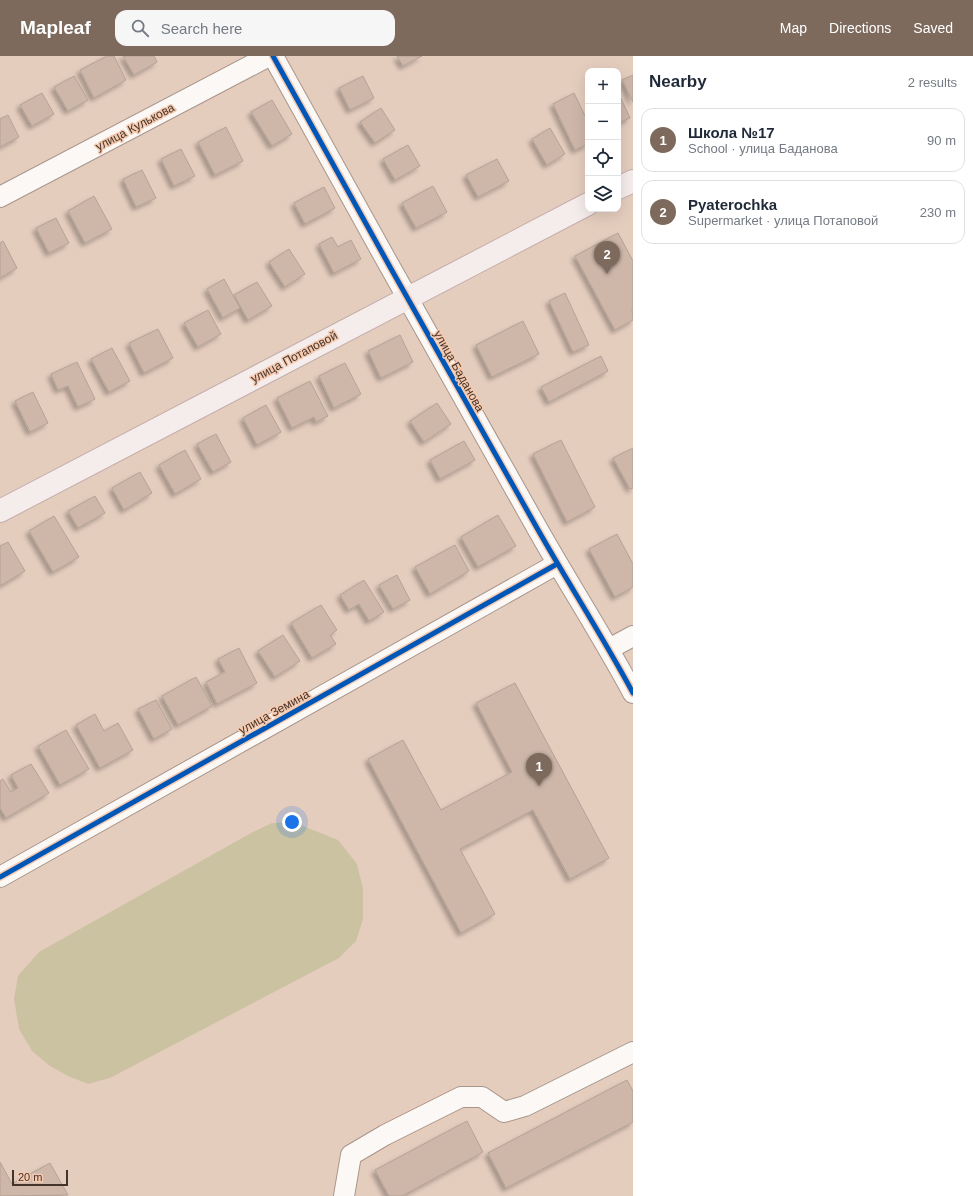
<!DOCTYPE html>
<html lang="en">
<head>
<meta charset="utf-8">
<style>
  body { margin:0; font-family:Helvetica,sans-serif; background:#f6f6f7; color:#1f2937 }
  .controls { position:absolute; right:12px; top:12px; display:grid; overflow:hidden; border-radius:8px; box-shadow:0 4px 16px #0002 }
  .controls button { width:36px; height:36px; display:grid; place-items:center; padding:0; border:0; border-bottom:1px solid #e0e1e3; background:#fff; color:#1f2937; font:20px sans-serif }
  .scale { position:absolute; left:12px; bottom:10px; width:56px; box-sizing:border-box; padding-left:4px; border:2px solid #453429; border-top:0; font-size:11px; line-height:14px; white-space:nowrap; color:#453429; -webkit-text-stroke:3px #f4c9af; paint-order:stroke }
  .you { position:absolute; left:292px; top:766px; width:14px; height:14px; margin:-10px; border:3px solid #fff; border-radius:50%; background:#1a73e8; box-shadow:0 0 0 6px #1a73e833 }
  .badge { display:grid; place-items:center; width:26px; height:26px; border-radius:50%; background:#7d6a5d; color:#fff; font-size:13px; font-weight:700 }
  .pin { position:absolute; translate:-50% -33px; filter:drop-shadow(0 1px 2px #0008) }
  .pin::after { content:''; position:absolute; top:21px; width:14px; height:12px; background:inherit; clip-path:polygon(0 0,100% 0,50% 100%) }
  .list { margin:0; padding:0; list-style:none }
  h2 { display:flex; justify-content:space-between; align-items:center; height:52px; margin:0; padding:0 16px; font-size:17px }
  h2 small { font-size:13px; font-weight:400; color:#747a83 }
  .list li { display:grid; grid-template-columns:26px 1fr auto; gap:12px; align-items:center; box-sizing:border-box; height:64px; margin:0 8px 8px; padding:0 8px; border:1px solid #e0e1e3; border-radius:12px }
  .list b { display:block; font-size:15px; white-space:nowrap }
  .list p { margin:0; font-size:13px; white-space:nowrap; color:#747a83 }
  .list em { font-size:13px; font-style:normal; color:#747a83 }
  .icon { flex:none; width:22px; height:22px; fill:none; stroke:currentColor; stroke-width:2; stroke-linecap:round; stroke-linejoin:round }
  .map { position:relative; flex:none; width:633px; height:1140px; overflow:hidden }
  header { display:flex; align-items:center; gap:24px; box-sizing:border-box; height:56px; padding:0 20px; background:#7d6a5d; color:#fff }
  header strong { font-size:19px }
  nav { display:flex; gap:22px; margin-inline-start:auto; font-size:14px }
  .search { width:280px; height:36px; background:#f6f6f7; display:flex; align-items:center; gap:10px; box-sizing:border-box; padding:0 14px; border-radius:12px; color:#747a83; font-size:15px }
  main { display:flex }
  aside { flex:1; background:#fff }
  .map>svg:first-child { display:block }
  .green { fill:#cbc2a2 }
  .building { fill:#ceb7a9; stroke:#b4a296; filter:url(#shadow) }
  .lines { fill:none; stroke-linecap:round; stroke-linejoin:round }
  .minor-casing { stroke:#a8968b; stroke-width:22 }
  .major-casing { stroke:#c4adaa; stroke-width:24 }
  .minor { stroke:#fbf8f5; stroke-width:20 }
  .major { stroke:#f5ecec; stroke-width:22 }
  .cycleway-casing { stroke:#f4c9af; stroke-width:8 }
  .cycleway { stroke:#0057b8; stroke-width:5 }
  .labels { text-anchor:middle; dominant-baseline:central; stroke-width:3; stroke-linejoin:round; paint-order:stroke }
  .street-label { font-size:12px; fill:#453429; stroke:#f4c9af }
</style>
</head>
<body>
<header>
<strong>Mapleaf</strong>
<div class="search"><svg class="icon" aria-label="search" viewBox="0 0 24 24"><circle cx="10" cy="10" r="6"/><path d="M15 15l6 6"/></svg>Search here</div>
<nav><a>Map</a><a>Directions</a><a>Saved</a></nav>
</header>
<main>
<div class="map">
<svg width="633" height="1140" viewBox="0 0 633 1140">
  <defs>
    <filter id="shadow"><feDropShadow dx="-3.5" dy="3.5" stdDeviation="2" flood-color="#0004"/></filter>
  </defs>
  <rect width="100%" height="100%" fill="#e5cdbe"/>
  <polygon class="green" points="293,766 338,784 357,808 363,833 363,863 356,885 339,902 110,1022 88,1028 68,1020 50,1010 32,995 19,973 14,943 18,920 39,896 251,777 272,767"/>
  <g class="building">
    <polygon points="107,0 114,0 126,24 94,42 80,14"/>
    <polygon points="123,0 154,0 157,6 134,19"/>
    <polygon points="397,0 422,0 403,10"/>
    <polygon points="633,19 633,46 622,24"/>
    <polygon points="74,20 88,44 68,55 54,31"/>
    <polygon points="363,20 374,42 350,54 339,32"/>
    <polygon points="618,36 630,62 618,67"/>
    <polygon points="42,37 54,58 32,70 20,49"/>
    <polygon points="574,37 588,66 588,88 575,94 553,48"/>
    <polygon points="272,44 292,78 272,90 251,56"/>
    <polygon points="381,52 395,74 375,87 360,66"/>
    <polygon points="8,59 19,81 0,91 0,63"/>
    <polygon points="226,71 243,105 215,119 198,86"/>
    <polygon points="550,72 565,98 547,109 532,83"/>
    <polygon points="408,89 420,110 395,124 383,103"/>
    <polygon points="181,93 195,120 174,130 161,103"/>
    <polygon points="497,103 509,125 478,141 466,119"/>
    <polygon points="142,114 156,142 136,151 123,123"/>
    <polygon points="433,130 447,156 416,172 402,147"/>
    <polygon points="324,131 335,152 305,168 294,147"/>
    <polygon points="94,140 112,173 85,187 68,155"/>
    <polygon points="56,162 69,187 49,197 36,172"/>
    <polygon points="618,177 633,205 633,252 632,253 633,264 615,274 575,200"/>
    <polygon points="332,181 338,191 351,184 361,203 334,217 319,188"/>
    <polygon points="3,185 17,212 0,222 0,187"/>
    <polygon points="289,193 305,218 285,231 269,206"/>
    <polygon points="224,223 240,252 223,262 207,233"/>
    <polygon points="257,226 272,250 248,264 234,239"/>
    <polygon points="565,237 589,289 573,296 549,245"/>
    <polygon points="208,254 221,278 198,291 184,267"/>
    <polygon points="523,265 539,298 492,321 476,289"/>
    <polygon points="158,273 173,302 144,317 129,287"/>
    <polygon points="400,279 413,306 381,322 368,295"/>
    <polygon points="112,292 130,325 109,336 91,303"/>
    <polygon points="601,300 608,315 549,346 541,331"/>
    <polygon points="77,306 95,343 78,351 68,330 58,334 51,318"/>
    <polygon points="345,307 361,338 334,352 319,320"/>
    <polygon points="310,325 328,360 316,366 314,361 292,372 277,342"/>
    <polygon points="33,336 48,367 30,376 15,345"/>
    <polygon points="437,347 451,368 424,386 410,365"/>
    <polygon points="266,349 281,376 257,389 243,362"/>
    <polygon points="216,378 231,406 213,416 197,388"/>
    <polygon points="561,384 595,451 567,466 533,398"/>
    <polygon points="464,385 475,404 440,423 430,404"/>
    <polygon points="633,392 633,432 630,433 613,402"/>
    <polygon points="185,394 201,423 175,438 159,409"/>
    <polygon points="140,416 152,437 124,454 112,432"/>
    <polygon points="95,440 105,457 78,472 68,455"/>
    <polygon points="498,459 516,490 478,511 461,481"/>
    <polygon points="54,460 79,501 53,516 29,475"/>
    <polygon points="617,478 633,508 633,531 615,541 589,493"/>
    <polygon points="8,486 25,515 0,530 0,490"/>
    <polygon points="455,489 469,515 430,538 415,511"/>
    <polygon points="397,519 410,544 393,553 379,529"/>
    <polygon points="364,524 384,556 369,565 359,548 349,554 340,539"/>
    <polygon points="321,549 337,574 330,579 336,588 312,602 291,567"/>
    <polygon points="283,579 300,605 275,621 258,595"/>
    <polygon points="239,592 257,627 217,648 206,626 225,616 218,603"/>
    <polygon points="196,621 212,650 178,669 162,640"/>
    <polygon points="515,627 609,802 570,823 533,754 460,793 495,858 461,877 368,703 403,684 441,754 512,716 476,647"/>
    <polygon points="156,644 172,673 154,683 138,653"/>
    <polygon points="95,658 104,675 118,667 133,694 100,712 76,669"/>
    <polygon points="66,674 89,713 60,729 38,690"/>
    <polygon points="31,708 49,737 6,762 0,752 0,725 3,723 11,736 18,732 11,719"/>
    <polygon points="627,1024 633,1035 633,1066 506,1132 488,1097"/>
    <polygon points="467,1065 483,1096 402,1140 389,1140 375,1114"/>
    <polygon points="0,1106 12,1128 50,1107 68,1139 0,1140"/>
  </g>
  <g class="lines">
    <defs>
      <g id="minor">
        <path d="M273 0C360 158 448 315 537 472 568 527 603 581 633 637"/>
        <polyline points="0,141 269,0"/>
        <polyline points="609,593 633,580"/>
        <polyline points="0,821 557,508"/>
        <polyline points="344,1140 351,1099 385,1079 461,1041 482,1041 504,1056 525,1050 633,996"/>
      </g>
      <g id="major">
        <polyline points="618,132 633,125"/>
        <polyline points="0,455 588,148"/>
      </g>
    </defs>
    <use href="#minor" class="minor-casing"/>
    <use href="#major" class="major-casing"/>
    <use href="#minor" class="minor"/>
    <use href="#major" class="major"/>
    <defs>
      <g id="cycleway">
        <path d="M273 0C360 158 448 315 537 472 568 527 603 581 633 637"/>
        <polyline points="0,821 557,508"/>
      </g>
    </defs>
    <use href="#cycleway" class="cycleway-casing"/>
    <use href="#cycleway" class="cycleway"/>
  </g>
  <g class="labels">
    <g class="street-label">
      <text transform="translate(135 71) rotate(-28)">улица Кулькова</text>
      <text transform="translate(294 301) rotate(-28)">улица Потаповой</text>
      <text transform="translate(459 315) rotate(61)">улица Баданова</text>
      <text transform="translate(274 656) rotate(-29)">улица Земина</text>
    </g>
  </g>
</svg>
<div class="controls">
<button>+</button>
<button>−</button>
<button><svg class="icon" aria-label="locate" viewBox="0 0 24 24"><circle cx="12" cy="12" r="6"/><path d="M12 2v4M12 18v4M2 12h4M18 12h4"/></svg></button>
<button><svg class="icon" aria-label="layers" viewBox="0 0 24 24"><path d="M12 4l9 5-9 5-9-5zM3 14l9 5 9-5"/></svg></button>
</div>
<div class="scale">20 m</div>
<div class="you"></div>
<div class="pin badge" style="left:539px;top:730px">1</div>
<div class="pin badge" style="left:607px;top:218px">2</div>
</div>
<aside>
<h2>Nearby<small>2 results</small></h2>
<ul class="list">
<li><span class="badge">1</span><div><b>Школа №17</b><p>School · улица Баданова</p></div><em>90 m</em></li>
<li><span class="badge">2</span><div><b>Pyaterochka</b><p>Supermarket · улица Потаповой</p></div><em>230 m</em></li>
</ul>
</aside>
</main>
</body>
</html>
